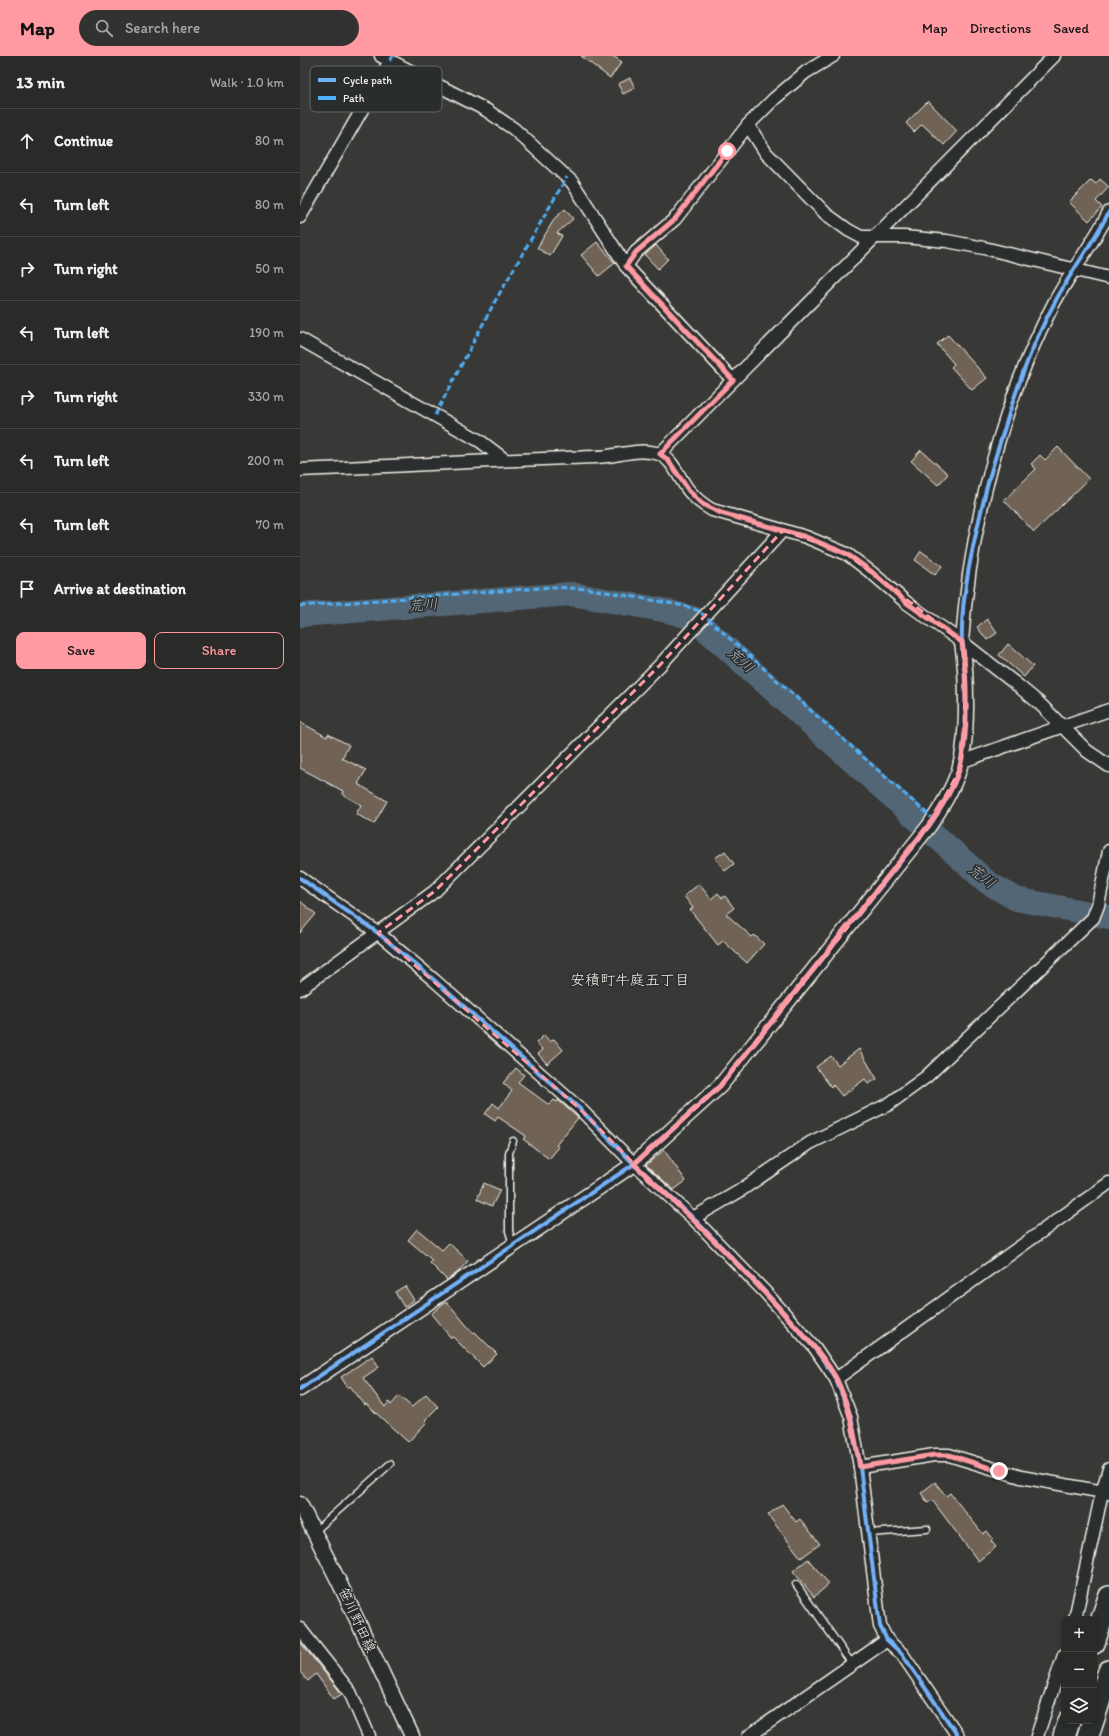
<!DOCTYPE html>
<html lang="en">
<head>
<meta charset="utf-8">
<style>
  body { margin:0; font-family:Itim,"Klee One",sans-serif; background:#323230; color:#f1f3f6 }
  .controls { position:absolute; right:12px; bottom:12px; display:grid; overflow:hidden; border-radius:8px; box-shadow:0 2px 6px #0003 }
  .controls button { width:36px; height:36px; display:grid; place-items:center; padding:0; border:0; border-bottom:1px solid #464645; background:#2a2a28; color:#f1f3f6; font:20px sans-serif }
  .stop { position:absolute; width:12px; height:12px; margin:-9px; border:3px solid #ff9aa2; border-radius:50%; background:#fff }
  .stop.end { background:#ff9aa2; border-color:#fff; box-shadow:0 1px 4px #0008 }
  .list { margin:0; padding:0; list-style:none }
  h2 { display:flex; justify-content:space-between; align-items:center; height:52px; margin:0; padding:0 16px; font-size:17px }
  h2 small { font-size:13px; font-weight:400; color:#a5a7a8 }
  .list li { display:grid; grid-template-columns:26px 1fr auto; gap:12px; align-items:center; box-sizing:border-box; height:64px; padding:0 16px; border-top:1px solid #464645 }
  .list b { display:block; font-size:15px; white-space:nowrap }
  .list em { font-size:13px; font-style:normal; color:#a5a7a8 }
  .actions { display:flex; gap:8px; padding:12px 16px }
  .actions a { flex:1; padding:9px 0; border:1px solid #ff9aa2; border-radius:8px; text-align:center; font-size:14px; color:#ff9aa2 }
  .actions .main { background:#ff9aa2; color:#111 }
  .icon { flex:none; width:22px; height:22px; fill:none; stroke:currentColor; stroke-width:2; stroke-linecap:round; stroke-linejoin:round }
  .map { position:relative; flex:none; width:809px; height:1680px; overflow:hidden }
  header { display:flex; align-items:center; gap:24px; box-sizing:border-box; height:56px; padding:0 20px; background:#ff9aa2; color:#111 }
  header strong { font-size:19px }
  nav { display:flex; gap:22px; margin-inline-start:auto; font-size:14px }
  .search { width:280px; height:36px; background:#323230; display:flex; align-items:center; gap:10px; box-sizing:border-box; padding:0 14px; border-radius:22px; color:#a5a7a8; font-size:15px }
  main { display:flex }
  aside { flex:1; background:#2a2a28 }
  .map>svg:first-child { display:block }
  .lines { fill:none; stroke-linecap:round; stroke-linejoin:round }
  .river { stroke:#526676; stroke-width:24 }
  .building { fill:#6f6456; stroke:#f4f1e8 }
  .service-casing { stroke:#f4f1e8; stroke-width:9 }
  .minor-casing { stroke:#f4f1e8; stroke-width:15 }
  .tertiary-casing { stroke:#f4f1e8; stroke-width:17 }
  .motorway-casing { stroke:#f4f1e8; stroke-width:24 }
  .service { stroke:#2a2d2e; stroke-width:6 }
  .minor { stroke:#2a2d2e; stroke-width:12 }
  .tertiary { stroke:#2a2d2e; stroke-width:14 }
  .motorway { stroke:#2a2d2e; stroke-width:21 }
  .quiet { stroke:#4fb1f8; stroke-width:3; stroke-dasharray:6 3; stroke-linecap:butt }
  .cycleway-casing { stroke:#2a2d2e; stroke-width:6 }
  .cycleway { stroke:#73b2f8; stroke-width:4 }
  .route { stroke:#ff9aa2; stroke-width:5 }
  .marked { fill:none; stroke:#ff9aa2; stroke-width:3; stroke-dasharray:8 5; stroke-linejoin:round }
  .labels { text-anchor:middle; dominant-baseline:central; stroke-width:3; stroke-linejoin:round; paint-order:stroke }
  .street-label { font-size:14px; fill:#f4f1e8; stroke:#2a2d2e }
  .water-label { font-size:15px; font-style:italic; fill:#b3b9ba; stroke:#2a2d2e }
  .neighbourhood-label { font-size:15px; fill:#f4f1e8; stroke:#2a2d2e }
  .key { fill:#2a2d2e; stroke:#676866; stroke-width:1 }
  .key-label { font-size:11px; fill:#f4f1e8 }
</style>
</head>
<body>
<header>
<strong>Map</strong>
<div class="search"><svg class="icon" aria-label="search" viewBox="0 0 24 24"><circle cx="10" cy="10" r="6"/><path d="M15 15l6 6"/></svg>Search here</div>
<nav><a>Map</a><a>Directions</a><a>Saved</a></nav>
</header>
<main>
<aside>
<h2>13 min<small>Walk · 1.0 km</small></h2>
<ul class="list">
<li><svg class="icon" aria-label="ahead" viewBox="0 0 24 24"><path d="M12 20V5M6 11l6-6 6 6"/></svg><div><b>Continue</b></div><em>80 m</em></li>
<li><svg class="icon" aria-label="left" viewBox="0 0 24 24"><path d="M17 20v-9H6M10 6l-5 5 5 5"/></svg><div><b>Turn left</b></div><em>80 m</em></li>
<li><svg class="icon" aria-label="right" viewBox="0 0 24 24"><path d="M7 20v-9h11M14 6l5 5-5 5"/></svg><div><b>Turn right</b></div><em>50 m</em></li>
<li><svg class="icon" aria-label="left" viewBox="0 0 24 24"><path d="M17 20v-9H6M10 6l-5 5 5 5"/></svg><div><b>Turn left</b></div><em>190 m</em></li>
<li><svg class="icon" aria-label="right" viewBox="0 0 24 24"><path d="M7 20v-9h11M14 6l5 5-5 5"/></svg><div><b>Turn right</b></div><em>330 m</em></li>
<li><svg class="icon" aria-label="left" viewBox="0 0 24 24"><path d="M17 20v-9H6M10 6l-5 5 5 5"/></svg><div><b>Turn left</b></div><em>200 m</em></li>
<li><svg class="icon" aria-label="left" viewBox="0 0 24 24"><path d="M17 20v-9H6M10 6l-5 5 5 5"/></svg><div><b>Turn left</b></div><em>70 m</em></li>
<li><svg class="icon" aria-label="arrive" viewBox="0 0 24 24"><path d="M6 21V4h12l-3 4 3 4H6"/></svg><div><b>Arrive at destination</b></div></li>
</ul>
<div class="actions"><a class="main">Save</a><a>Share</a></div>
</aside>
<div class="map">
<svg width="809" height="1680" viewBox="0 0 809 1680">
  <rect width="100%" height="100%" fill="#383836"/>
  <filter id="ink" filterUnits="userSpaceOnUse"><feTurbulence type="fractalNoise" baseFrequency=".025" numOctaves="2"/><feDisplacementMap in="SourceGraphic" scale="8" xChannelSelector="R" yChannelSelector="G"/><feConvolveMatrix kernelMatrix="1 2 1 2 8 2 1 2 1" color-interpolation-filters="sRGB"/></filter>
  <g filter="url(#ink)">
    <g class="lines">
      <polyline class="river" points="0,559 271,538 363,554 393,562 687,826 716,843 809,861"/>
    </g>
    <g class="building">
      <polygon points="281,0 313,0 322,6 310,22"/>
      <polygon points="330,22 335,32 323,38 318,28"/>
      <polygon points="628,45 657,75 644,89 622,68 614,76 606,67"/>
      <polygon points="800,123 809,131 796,145 802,151 789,165 769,146 791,124 796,128"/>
      <polygon points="265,153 273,163 257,177 262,180 250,200 237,192 255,162"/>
      <polygon points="297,186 315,207 299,220 281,199"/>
      <polygon points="356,189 368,203 358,213 345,199"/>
      <polygon points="648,279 687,322 672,334 651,311 654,308 637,288"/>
      <polygon points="758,391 789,423 734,476 704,444 736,413 731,408 740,399 745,404"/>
      <polygon points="621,394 648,418 638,429 611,405"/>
      <polygon points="621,495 642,510 635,519 615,504"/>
      <polygon points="687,563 697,577 687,584 677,571"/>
      <polygon points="708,588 733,610 724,621 699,599"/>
      <polygon points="0,666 27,681 28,678 49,689 42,702 66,714 58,728 87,745 74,768 56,758 61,749 42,738 43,735 0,712"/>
      <polygon points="425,795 434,808 425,815 415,802"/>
      <polygon points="399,828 411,843 418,837 422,842 425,840 434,852 426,858 452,881 454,879 464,888 447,907 423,885 418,889 390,854 393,852 384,840"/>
      <polygon points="0,845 16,858 0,877"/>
      <polygon points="244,979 250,986 254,983 263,994 247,1008 238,998 243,994 236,987"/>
      <polygon points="559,993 577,1023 568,1028 565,1023 542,1040 533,1029 531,1031 516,1011 531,1000 538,1009"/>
      <polygon points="216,1012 224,1019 218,1026 249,1049 254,1044 257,1046 258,1044 278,1062 256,1089 259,1091 249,1103 223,1083 226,1080 198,1061 195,1065 185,1058 193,1047 199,1052 212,1035 203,1027"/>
      <polygon points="364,1094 386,1125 374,1134 346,1109"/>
      <polygon points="184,1127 200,1134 192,1150 177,1143"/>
      <polygon points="117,1173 142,1194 149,1187 168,1205 157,1217 147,1224 130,1207 132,1204 108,1184"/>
      <polygon points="105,1230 114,1244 104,1251 95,1236"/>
      <polygon points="144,1247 148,1247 173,1277 175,1276 197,1298 183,1311 153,1281 151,1282 131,1258"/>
      <polygon points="72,1300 79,1311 63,1322 85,1351 89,1346 91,1349 99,1340 112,1351 126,1338 138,1351 125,1364 127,1366 108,1386 66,1348 65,1349 50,1330 48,1332 41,1321"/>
      <polygon points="635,1426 646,1440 650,1437 683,1478 687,1475 693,1483 691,1485 696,1491 678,1505 632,1444 628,1447 621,1437"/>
      <polygon points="482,1448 496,1466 500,1463 520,1488 501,1502 468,1459"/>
      <polygon points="508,1503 529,1528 514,1541 493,1515"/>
      <polygon points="0,1586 42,1638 34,1643 16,1618 8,1625 0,1616"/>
    </g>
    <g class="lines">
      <defs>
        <g id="service">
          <polyline points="213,1085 209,1097 209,1175 213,1189"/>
          <polyline points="14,1476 90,1408"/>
          <polyline points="568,1477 627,1473"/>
          <polyline points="496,1528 552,1608"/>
        </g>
        <g id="minor">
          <polyline points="81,0 186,54 214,73 272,126 326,210 433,324"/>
          <polyline points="448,69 466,97 526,158 548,174 561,181 604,181 647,185 684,192 809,222"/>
          <polyline points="0,161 90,5"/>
          <polyline points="326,210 336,196 375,163 448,69 474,43 506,16 533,0"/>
          <polyline points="0,283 180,385 205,404"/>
          <polyline points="360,398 754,0"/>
          <path d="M0 414C99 410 197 404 296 401 315 401 340 391 359 398 373 403 380 424 389 435 396 443 403 449 412 454L506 481 547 498 572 517 607 547 662 586 716 628 739 647 787 695 809 710"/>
          <path d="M662 586C669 475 702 345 754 247 771 215 793 188 809 156"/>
          <polyline points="660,706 809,654"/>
          <polyline points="0,822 78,877 134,924 280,1053 334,1108 393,1162 465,1236 515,1292 536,1323 551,1361 560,1411 580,1570 587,1584 602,1598 658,1680"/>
          <polyline points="0,933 135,835 360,609 483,474"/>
          <polyline points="393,1162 438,1136 510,1087 589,1048 626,1021 793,862 798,849 809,795"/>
          <polyline points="536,1323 809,1127"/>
          <polyline points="560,1411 634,1399 649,1399 721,1421 809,1437"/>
          <polyline points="775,1563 802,1436 809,1413"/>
          <polyline points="0,1573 50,1636 69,1680"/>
          <polyline points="449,1680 587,1584"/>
          <polyline points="737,1680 764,1599"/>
        </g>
        <g id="tertiary">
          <path d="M0 1333 334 1108 420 1030 629 770C640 754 651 736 658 717 669 685 667 619 662 586"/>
          <polyline points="0,1448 40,1528 112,1680"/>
        </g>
        <g id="motorway">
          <polyline points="794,1587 809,1541"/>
          <polyline points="794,1662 809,1615"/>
          <polyline points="764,1680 769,1665"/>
          <polyline points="788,1680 793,1665"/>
        </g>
      </defs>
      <use href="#service" class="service-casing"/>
      <use href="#minor" class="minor-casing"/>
      <use href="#tertiary" class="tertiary-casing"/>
      <use href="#motorway" class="motorway-casing"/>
      <use href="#service" class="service"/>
      <use href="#minor" class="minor"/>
      <use href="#tertiary" class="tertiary"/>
      <use href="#motorway" class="motorway"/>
      <g class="quiet">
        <polyline points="90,5 93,0"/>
        <polyline points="135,359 194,247 267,121"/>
        <polyline points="0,550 253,531 290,533 385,550 399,555 633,763"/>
      </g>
      <defs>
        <g id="cycleway">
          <polyline points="0,822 78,877 134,924 280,1053 334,1108 393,1162 465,1236 515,1292 536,1323 551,1361 560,1411 580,1570 587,1584 602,1598 658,1680"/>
          <path d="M0 1333 334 1108 420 1030 629 770C640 754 652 735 658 716 668 687 667 636 664 605 664 598 662 592 662 585 660 543 674 485 684 443 689 419 697 397 704 374 717 330 733 286 755 246 771 215 793 187 809 156"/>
        </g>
      </defs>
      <use href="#cycleway" class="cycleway-casing"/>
      <use href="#cycleway" class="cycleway"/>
    </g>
  </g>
  <g class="lines" filter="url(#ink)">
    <path class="route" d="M427 95 375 163 336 196 326 210 433 324 360 398 368 404 389 435 402 448 421 457 506 481 547 498 572 516 607 547 662 586C667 619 669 685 658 717 651 736 640 754 628 770L420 1030 334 1108C384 1154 432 1201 478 1251 498 1274 522 1296 537 1324 550 1352 555 1381 560 1411L634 1399H649L699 1415"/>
  </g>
  <path class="marked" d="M483 474 547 498 662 586 665 622 664 677 659 715 629 770 420 1030 334 1108 280 1053 78 877 135 835 360 609Z"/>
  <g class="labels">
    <g class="street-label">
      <text transform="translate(57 1564) rotate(65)">笹川野田線</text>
    </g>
    <g class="water-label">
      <text transform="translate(123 549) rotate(-4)">荒川</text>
      <text transform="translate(441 604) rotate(42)">荒川</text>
      <text transform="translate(682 820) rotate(38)">荒川</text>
    </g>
    <g class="neighbourhood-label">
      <text x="330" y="924">安積町牛庭五丁目</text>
    </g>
  </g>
  <rect x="10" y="10" width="132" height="46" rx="6" class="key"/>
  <rect x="18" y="22" width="18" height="4" fill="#73b2f8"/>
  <rect x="18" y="40" width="18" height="4" fill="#4fb1f8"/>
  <g class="key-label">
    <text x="43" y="28">Cycle path</text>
    <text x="43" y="46">Path</text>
  </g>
</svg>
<div class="controls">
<button>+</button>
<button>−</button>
<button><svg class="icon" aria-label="layers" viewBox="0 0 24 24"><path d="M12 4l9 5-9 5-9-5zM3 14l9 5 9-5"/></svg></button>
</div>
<div class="stop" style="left:427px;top:95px"></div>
<div class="stop end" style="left:699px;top:1415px"></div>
</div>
</main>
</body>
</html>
